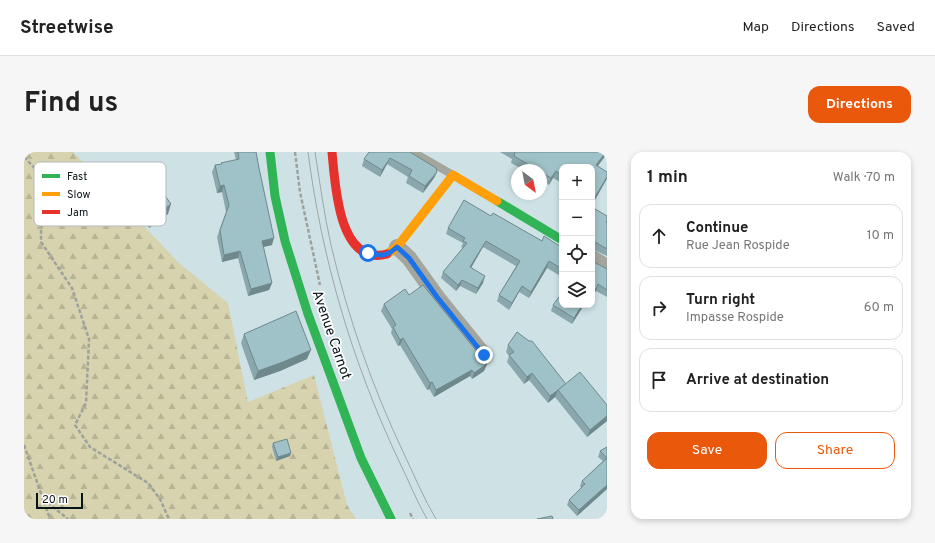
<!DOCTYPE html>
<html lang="en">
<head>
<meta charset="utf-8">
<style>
  body { margin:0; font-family:Overpass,sans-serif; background:#f6f6f6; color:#222 }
  .controls { position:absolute; right:12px; top:12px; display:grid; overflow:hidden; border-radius:8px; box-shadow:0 2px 6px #0003 }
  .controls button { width:36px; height:36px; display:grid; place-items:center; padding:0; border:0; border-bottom:1px solid #e0e0e0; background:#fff; color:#222; font:20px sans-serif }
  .compass { position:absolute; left:487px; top:12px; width:36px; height:36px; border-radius:50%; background:#fff; box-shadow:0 2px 6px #0003; rotate:148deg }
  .scale { position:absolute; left:12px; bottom:10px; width:47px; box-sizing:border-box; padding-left:4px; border:2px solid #071417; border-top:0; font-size:11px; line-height:14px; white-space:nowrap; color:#071417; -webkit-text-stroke:3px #fff; paint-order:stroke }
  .stop { position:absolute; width:12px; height:12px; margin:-9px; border:3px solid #1a73e8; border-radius:50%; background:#fff }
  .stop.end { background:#1a73e8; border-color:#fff; box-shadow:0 1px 4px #0008 }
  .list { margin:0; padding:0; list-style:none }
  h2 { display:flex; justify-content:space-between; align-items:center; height:52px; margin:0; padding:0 16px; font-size:17px }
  h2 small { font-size:13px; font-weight:400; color:#767676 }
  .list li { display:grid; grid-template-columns:26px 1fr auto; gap:12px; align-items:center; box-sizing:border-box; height:64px; margin:0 8px 8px; padding:0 8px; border:1px solid #e0e0e0; border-radius:12px }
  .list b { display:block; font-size:15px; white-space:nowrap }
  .list p { margin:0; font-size:13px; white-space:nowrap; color:#767676 }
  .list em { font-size:13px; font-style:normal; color:#767676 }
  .actions { display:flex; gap:8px; padding:12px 16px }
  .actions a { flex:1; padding:9px 0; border:1px solid #ea580c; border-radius:12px; text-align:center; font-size:14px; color:#ea580c }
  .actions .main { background:#ea580c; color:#fff }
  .icon { flex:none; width:22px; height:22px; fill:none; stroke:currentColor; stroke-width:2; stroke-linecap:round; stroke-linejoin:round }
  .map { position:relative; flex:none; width:583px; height:367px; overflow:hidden; border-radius:12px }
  header { display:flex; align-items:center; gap:24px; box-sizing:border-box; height:56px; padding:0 20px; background:#fff; border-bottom:1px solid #e0e0e0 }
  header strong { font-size:19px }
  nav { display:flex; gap:22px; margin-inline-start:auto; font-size:14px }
  .intro { display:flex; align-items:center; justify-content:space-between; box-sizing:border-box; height:96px; padding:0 24px }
  h1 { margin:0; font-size:28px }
  .button { padding:10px 18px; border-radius:12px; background:#ea580c; color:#fff; font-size:14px; font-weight:700 }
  main { display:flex; gap:24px; padding:0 24px }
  aside { flex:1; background:#fff; border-radius:12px; box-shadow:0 2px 6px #0003 }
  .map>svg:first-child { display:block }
  .forest { fill:url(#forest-firs) }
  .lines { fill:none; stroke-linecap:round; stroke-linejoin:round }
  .path { stroke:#9ea29d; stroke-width:2.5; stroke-dasharray:4 2; stroke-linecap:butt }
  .lane { stroke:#a4a69d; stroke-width:8 }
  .street { stroke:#a4a69d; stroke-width:16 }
  .fast { stroke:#30b455; stroke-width:9 }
  .slow { stroke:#ff9f0a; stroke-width:9 }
  .jam { stroke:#e5322d; stroke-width:9 }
  .tram { stroke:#9ea6a4; stroke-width:1 }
  .wall { fill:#89a7ac }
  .shaded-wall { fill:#6f888c }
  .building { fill:#9fc2c8; stroke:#6f888c }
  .route { stroke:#1a73e8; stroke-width:5 }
  .labels { text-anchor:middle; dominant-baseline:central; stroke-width:3.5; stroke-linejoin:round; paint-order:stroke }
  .street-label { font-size:14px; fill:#071417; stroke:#fff }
  .key { fill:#fff; stroke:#b5b8b9; stroke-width:1 }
  .key-label { font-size:11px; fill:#071417 }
</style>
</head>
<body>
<header>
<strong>Streetwise</strong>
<nav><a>Map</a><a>Directions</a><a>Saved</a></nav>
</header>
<div class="intro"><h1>Find us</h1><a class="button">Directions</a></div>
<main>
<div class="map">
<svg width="583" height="367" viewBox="0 0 583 367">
  <defs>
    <pattern id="forest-firs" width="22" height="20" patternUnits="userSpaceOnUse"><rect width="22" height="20" fill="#d7d3ae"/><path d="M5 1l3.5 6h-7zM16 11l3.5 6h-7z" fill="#b7b495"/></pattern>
  </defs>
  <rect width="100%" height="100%" fill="#cee2e6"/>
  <polygon class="forest" points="0,0 49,0 155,111 204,151 224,250 290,223 323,353 332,367 0,367"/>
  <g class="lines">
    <g class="path">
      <polyline points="271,0 276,40 296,133"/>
      <polyline points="0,5 21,27 24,67 17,75 17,90 48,136 65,187 62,251 51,273 66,295 124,331 136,347 145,367"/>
      <polyline points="0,293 26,367"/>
      <polyline points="19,347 44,367"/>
      <polyline points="386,361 389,367"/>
    </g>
    <polyline class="lane" points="389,0 429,23"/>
    <g class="street">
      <polyline points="373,95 385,106 413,145 460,203"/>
      <polyline points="568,106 583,115"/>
    </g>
    <g class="fast">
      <polyline points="246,0 251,44 261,89 284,162 337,306 367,367"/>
      <polyline points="473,49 538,88"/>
    </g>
    <polyline class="slow" points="363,102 373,95 429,23 473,49"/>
    <path class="jam" d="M308 0C311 30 314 115 363 102"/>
    <g class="tram">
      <path d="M284 0C298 108 328 209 374 307 384 327 392 348 403 367"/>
      <path d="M291 0C296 31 300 62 307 93 324 166 349 237 381 304 391 325 400 347 412 367"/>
    </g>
  </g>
  <g class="wall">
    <polygon points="210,0 232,0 248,93 239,95 248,131 245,138 224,144 214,106 198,110 193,85 202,60 198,40 193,41 188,20 191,13 197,12 197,11 212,8"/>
    <polygon points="386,0 413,20 410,26 399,41 382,31 384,25 363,12 356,25 338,14 340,7"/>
    <polygon points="476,0 583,0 574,14 583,25 583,27 568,53 568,15 538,15 538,31 529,26 525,33 517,28 517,18 500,18 487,11 488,7"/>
    <polygon points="105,33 144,62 125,76 102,43"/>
    <polygon points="568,61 583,64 583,104 568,97"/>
    <polygon points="467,64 518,89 538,94 538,125 523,116 505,146 495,140 485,158 473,149 475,143 492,114 459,95 447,116 459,131 452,142 436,134 432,139 417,126 419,120 439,96 437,95 439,91 422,82 424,76"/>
    <polygon points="568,109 583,117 583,145 572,139 569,143 568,142"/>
    <polygon points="385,143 463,212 460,219 448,227 446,224 410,245 405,237 403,238 376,193 374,194 367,181 368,177 357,159 360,152"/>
    <polygon points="529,153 560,153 548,172 527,159"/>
    <polygon points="220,182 283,207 256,219 230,228 217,191"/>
    <polygon points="484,193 542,232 583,253 583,269 563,285 531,245 524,251 505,228 500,232 483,210 485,204 482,200"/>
    <polygon points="249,291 266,304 252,309 248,295"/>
    <polygon points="583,295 583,337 553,364 543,353 545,348 557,336 556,334 558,329 579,309 574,305 576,299"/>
  </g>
  <g class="shaded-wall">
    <polygon points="582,0 583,0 583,2 569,20 572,13"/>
    <polygon points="366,6 363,12 356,25 358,18"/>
    <polygon points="532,19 529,26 525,33 527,26"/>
    <polygon points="413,20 410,26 399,41 401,34"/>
    <polygon points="583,25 582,28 568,53 568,50"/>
    <polygon points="200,33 198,40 193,41 196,34"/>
    <polygon points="147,52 144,62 125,76 128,66"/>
    <polygon points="250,86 248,93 235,96 238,89"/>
    <polygon points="462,89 459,95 444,121 446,115"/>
    <polygon points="571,90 569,97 568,97 568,91"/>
    <polygon points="216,99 214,106 198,110 200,103"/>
    <polygon points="525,109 523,116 505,146 507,140"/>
    <polygon points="461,124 459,131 452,142 454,136"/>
    <polygon points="438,128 436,134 432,139 434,133"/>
    <polygon points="248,131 245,138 224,144 227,137"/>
    <polygon points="574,132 572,139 569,143 572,137"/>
    <polygon points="498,134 495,140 485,158 488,151"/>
    <polygon points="558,153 560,153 548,172 550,166"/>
    <polygon points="379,186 376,193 374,194 376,188"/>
    <polygon points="287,198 283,207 256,219 230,228 234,219"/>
    <polygon points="463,212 460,219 448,227 450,221"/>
    <polygon points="448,218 446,224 410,245 412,238"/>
    <polygon points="508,221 505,228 500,232 503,225"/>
    <polygon points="408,230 405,237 403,238 406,231"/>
    <polygon points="542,232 534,238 531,245 524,251 526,244"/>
    <polygon points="583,264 583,269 563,285 566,278"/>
    <polygon points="267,301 266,304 252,309 254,305"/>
    <polygon points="583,333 583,337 553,364 555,358"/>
  </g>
  <g class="building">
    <polygon points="214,0 232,0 235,16 250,86 238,89 248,131 227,137 216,99 200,103 196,78 205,53 200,33 196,34 191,13 198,12 197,11 215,7"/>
    <polygon points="345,0 386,0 412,16 413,20 401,34 385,24 388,18 366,6 358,18 340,7"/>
    <polygon points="490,0 582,0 572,13 583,20 583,25 568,50 568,15 538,15 538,23 532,19 527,26 517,20 517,18 514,18 490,4 491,1"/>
    <polygon points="124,20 147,52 128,66 105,33"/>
    <polygon points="440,48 467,64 469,61 518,89 520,84 534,93 538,94 538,117 525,109 507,140 498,134 488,151 475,143 496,109 462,89 446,115 461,124 454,136 438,128 434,133 419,120 443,91 439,89 441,86 424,76"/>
    <polygon points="571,57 583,64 583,69 582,70 583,71 583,97 571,90 568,91 568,61"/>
    <polygon points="568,109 583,117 583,138 574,132 572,137 569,136 568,137"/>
    <polygon points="399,133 463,212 450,221 448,218 412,238 408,230 406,231 379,186 376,188 369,175 372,173 360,152 381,137 385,143"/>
    <polygon points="538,141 538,153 558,153 550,166 529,153"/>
    <polygon points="272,159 287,198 259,210 234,219 220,182"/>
    <polygon points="493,180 505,189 508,189 542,232 526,244 508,221 503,225 485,203 490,200 484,193"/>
    <polygon points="556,220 583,253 583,264 566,278 534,238"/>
    <polygon points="263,287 267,301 254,305 249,291"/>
    <polygon points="583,295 583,333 555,358 545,348 561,332 558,329 583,306 576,299"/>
    <polygon points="528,364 529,367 513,367"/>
  </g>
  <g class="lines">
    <path class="route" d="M344 101C358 104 362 105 373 95L385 106 413 145 460 203"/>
  </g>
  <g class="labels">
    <g class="street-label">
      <text transform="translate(307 183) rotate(71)">Avenue Carnot</text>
    </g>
  </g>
  <rect x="10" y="10" width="132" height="64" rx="6" class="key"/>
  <rect x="18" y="22" width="18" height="4" fill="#30b455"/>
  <rect x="18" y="40" width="18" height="4" fill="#ff9f0a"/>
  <rect x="18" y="58" width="18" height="4" fill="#e5322d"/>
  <g class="key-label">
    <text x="43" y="28">Fast</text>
    <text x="43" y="46">Slow</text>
    <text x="43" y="64">Jam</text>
  </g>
</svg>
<div class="controls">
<button>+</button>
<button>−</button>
<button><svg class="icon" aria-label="locate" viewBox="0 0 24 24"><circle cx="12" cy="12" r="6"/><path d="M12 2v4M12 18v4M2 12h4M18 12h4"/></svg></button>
<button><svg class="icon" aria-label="layers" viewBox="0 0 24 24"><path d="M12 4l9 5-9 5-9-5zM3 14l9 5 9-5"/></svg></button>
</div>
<svg class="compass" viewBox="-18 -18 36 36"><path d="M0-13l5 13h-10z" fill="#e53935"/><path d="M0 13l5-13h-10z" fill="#767676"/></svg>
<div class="scale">20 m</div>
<div class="stop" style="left:344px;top:101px"></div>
<div class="stop end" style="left:460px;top:203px"></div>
</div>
<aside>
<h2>1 min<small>Walk · 70 m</small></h2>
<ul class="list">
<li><svg class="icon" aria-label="ahead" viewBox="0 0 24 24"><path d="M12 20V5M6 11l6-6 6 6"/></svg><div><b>Continue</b><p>Rue Jean Rospide</p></div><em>10 m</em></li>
<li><svg class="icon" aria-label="right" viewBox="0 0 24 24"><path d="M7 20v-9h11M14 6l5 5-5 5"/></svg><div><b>Turn right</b><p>Impasse Rospide</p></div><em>60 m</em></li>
<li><svg class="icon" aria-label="arrive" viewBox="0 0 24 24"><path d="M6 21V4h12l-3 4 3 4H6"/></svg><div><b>Arrive at destination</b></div></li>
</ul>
<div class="actions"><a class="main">Save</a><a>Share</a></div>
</aside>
</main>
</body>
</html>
